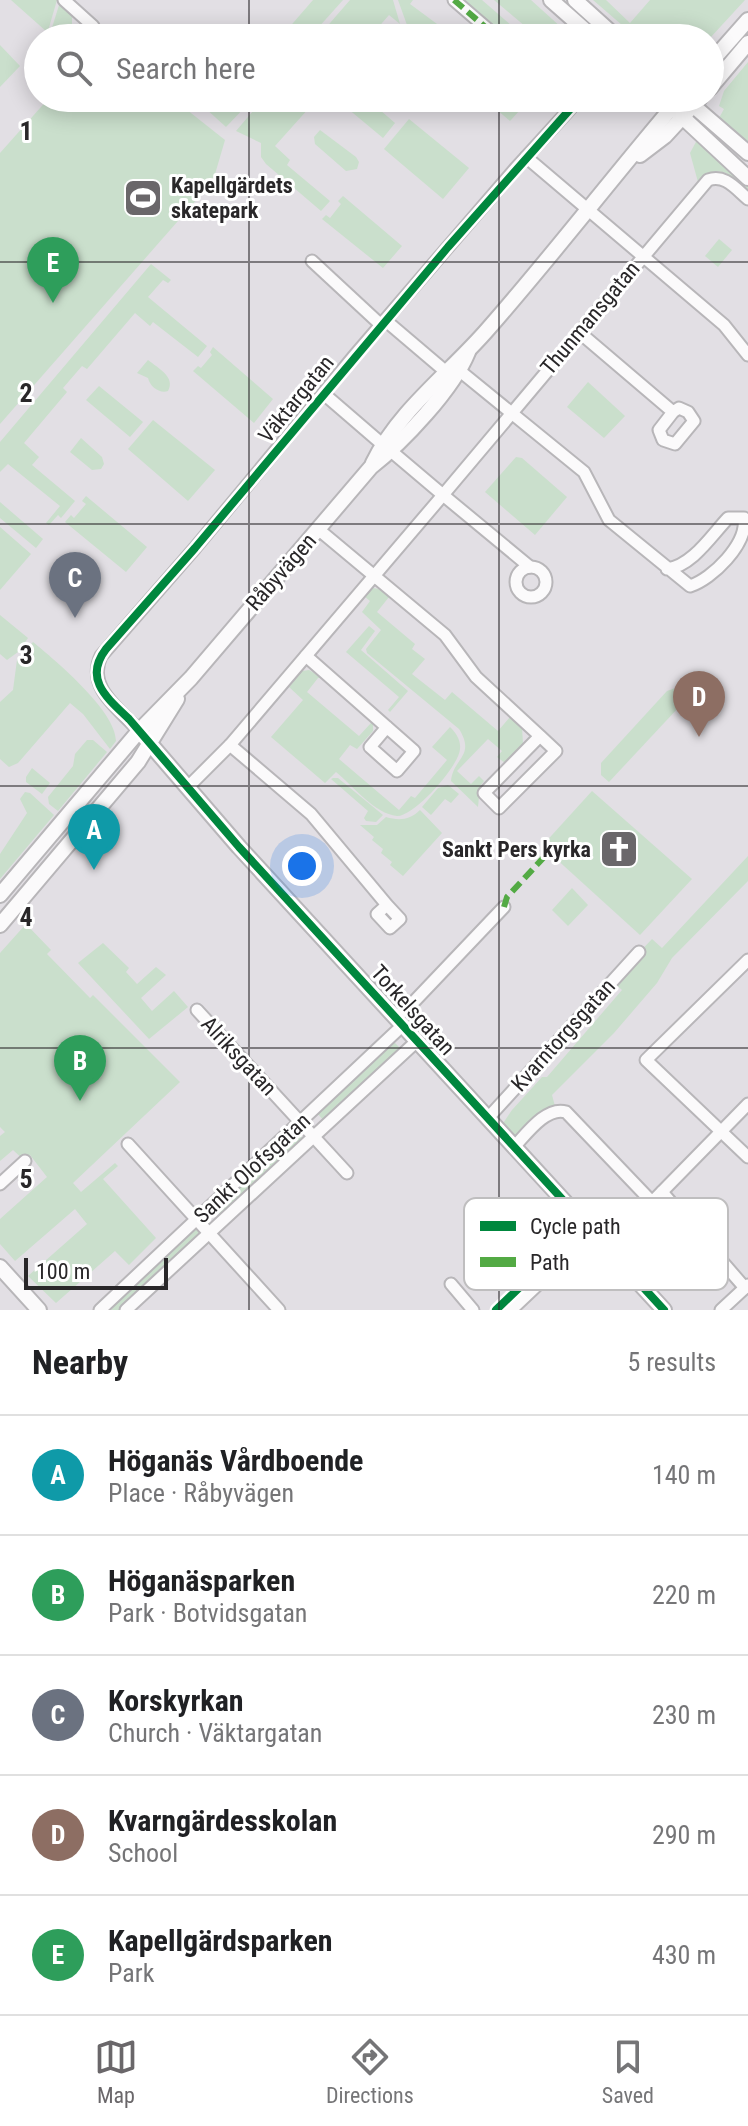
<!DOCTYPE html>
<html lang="en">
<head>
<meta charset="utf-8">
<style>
  body { margin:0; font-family:"Roboto Condensed",sans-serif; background:#f6f6f6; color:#202124 }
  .scale { position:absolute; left:24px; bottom:20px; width:144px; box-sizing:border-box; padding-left:8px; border:4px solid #292729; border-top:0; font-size:22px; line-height:28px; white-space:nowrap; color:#292729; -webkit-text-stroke:6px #fff; paint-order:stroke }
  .you { position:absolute; left:302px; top:866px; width:28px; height:28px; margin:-20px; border:6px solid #fff; border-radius:50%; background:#1a73e8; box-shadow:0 0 0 12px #1a73e833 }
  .badge { display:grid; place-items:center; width:52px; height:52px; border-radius:50%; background:#6a676a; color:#fff; font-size:26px; font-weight:700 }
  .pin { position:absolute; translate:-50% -66px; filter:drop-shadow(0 2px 4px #0008) }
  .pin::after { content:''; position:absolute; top:42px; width:28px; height:24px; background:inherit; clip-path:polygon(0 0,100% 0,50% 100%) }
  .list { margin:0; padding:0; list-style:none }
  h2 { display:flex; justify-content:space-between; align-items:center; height:104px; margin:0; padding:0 32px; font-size:34px }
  h2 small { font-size:26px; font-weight:400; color:#757577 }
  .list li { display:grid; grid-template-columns:52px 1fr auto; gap:24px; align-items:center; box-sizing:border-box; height:120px; padding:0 32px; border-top:2px solid #e0e0e0 }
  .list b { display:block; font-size:30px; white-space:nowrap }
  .list p { margin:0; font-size:26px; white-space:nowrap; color:#757577 }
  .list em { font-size:26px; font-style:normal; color:#757577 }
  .icon { flex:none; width:44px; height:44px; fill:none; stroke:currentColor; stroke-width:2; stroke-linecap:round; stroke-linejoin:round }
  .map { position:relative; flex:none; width:748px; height:1310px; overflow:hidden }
  .search { position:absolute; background:#fff; box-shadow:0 4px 20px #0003; left:24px; right:24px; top:24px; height:88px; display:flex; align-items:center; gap:20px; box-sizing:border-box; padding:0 28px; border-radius:44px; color:#757577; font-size:30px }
  .sheet { height:704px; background:#fff }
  nav { display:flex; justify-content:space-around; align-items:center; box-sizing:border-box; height:112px; border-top:2px solid #e0e0e0; background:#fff; font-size:22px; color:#757577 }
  nav a { display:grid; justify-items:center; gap:4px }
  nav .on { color:#6a676a }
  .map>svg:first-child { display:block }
  .green { fill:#cadfcc }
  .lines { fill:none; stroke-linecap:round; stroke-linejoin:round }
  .street-casing { stroke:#b8b6b9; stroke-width:15 }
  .secondary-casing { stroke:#b8b6b9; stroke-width:18 }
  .street { stroke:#fbfafb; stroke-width:11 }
  .secondary { stroke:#fbfafb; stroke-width:14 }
  .quiet { stroke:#53aa44; stroke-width:6; stroke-dasharray:12 6; stroke-linecap:butt }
  .cycleway-casing { stroke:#fff; stroke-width:13 }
  .cycleway { stroke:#00873e; stroke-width:8 }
  .grid { fill:none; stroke:#292729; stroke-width:2; stroke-opacity:0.55 }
  .labels { text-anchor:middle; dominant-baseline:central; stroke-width:6; stroke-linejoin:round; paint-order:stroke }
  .poi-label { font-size:22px; font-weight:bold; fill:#292729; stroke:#fff; text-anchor:start }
  .street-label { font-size:22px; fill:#292729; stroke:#fff }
  .key { fill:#fff; stroke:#bfbebf; stroke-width:2 }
  .key-label { font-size:22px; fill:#292729 }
  .grid-label { font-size:26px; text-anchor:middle; font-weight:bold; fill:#292729; stroke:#fff; stroke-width:6; stroke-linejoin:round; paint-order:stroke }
</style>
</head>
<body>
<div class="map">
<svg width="748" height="1310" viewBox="0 0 748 1310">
  <rect width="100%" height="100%" fill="#e2dfe4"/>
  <g class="green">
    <polygon points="11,0 57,0 48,31 47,32"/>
    <polygon points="313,0 343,0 309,38 280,38"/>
    <polygon points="350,0 393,0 400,24 389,15 369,38 317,38"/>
    <polygon points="398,0 413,0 410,4 456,38 423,38 407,25"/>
    <polygon points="457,0 482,0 526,38 502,38"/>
    <polygon points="494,0 531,0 573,38 539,38"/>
    <polygon points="593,0 606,0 630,23 650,0 745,0 710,38 637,38"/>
    <polygon points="60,2 72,16 72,38 53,38 50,34"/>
    <polygon points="0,45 20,66 0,87"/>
    <polygon points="748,62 748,144 719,118 724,109 719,106 724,91"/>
    <polygon points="49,98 172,98 225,140 213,181 0,424 0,153"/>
    <polygon points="194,98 240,98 248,104 226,127"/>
    <polygon points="264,98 318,98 275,146 290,160 287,165 330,201 321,211 266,164 261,157 261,143 236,131"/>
    <polygon points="345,98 366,98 395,123 383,138 341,103"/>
    <polygon points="483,98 531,98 510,121"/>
    <polygon points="409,119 469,168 443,199 384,149"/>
    <polygon points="320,130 356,157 359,162 357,169 346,171 315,144 314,137"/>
    <path d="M697 140 748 185V191C728 174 722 162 698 182L690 153Z"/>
    <polygon points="343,196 402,246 383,268 322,219 326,215 330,218 341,204 338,201"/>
    <polygon points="719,239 732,250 718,267 705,256"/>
    <polygon points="151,264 171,280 168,283 163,280 148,297 207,346 198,357 153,322 150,326 135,313 87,369 82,366 63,388 67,392 24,443 39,457 32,465 75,501 61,518 58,515 49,525 46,523 60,506 8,464 0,472 0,442"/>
    <polygon points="213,347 273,399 254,423 193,371 198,366 201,368 212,355 210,352"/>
    <path d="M148 360C158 368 176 377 168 391 160 394 150 387 148 378L137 373Z"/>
    <polygon points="588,382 625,416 604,438 567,407"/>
    <polygon points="99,386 143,422 130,437 86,400"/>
    <polygon points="153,420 215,470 188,501 128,449"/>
    <polygon points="81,438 102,457 104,464 101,469 92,470 70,452"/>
    <polygon points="516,457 522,458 567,497 535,535 485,492"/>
    <polygon points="86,496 147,547 126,572 65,522 71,515 74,518 86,504 82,501"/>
    <polygon points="0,502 43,539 36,548 0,518"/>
    <polygon points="0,527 31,554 0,590"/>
    <path d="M373 588 379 589 389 597 377 612 415 644 412 649 425 659 412 674 445 700 452 692 498 731 510 717 522 727 523 744 505 763 497 757 502 751 488 739 457 771 471 784 479 776 484 781 480 786 478 807 451 781C453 758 476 756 459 729L367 653 366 649 381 630 362 612 370 601 364 596Z"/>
    <polygon points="0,615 28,638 18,652 7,660 0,654"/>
    <polygon points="369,626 375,631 361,650 408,691 390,712 388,710 399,697 346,652"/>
    <path d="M33 642C56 661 116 711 116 741L110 749 83 714 70 703 18 763 9 767 0 759V702L13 690 17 660Z"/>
    <path d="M309 670 322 678H318L307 692 359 736 371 723 373 724V731L357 749 350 745 339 759 399 810 411 796 415 798 447 760 432 747 450 727C456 733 461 740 460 749 459 766 414 817 397 816 375 814 353 786 336 772L325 783 271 737 303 700 289 687 302 671Z"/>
    <polygon points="684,685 693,692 609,782 601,775 601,763 667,691"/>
    <polygon points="87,740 93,740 107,752 58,811 49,804 48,797 73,766 75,754"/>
    <polygon points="32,768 50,783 42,794 26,782 26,777"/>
    <polygon points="333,778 338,778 383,815 376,822 366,821 364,818 368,811 331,779"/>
    <polygon points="448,785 459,794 451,803 445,799 431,815 422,807 438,788"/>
    <polygon points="592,791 692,879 640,935 542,846"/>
    <polygon points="25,792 30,793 54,815 0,879 0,854 27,813 20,799"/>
    <path d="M420 810 442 833 403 876 390 865 392 862 381 853 383 849 372 840 374 837 360 825H377L386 817C399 821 410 820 420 810Z"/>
    <polygon points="748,856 748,881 672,958 657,983 614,1033 552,1095 556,1110 515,1146 499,1129 512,1110 542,1077 547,1077 622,990 612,981 652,939 662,948"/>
    <polygon points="572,888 588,905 568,926 552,910"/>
    <polygon points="26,924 51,950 47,954 90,998 93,995 180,1082 73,1183 81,1192 115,1163 118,1166 103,1179 156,1238 129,1265 115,1251 56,1303 28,1276 87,1224 75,1209 15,1261 0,1244 0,1219 47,1177 30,1155 25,1161 13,1150 0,1161 0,1136 5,1132 0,1127 0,953"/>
    <polygon points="103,943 129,968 126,972 137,984 156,967 166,975 141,998 152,1011 174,991 188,1007 149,1039 78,963"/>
    <polygon points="394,1042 403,1051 325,1122 317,1113"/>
    <polygon points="297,1133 300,1134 303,1140 222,1217 213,1208"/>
    <polygon points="195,1228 200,1232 198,1238 120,1310 111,1310 134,1282"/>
  </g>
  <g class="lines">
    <defs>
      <g id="street">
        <polyline points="64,0 93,26"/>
        <polyline points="454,0 498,38"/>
        <polyline points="526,157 724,325 748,355"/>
        <polyline points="312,261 381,325"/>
        <polyline points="385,320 445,371"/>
        <polyline points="579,332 673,412 679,408 688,412 694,421 675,444 663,440 659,430 673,412"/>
        <path d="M460 371 584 472 609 520 690 586C712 579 748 544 744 518H728C711 536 692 566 667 569"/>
        <polyline points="324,394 382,444"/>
        <path d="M391 451 443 495 708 180C725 174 735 188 748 199"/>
        <polyline points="318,529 445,635 476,677 540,736 484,793 499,808 556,751 540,736"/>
        <circle cx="531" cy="582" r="15"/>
        <polyline points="306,656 414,751 397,771 370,747 387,727"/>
        <path d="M139 731C120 709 86 688 101 656L195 548 355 355 516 168 580 98"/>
        <polyline points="230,745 311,814 387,905 377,914 390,928 400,919 387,905"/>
        <polyline points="188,787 230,745 443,495 530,567"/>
        <polyline points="748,960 646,1060 748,1157"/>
        <polyline points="197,1010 347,1173"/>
        <polyline points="395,1017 407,1009 504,907"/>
        <polyline points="488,1118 639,952"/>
        <polyline points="128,1144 279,1310"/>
        <path d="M515 1146C527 1133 547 1106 566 1112L652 1202 748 1104"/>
        <polyline points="0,1184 25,1161"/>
        <polyline points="662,1192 745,1288"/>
        <polyline points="451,1284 473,1310"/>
        <polyline points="100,1310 403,1025"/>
        <polyline points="126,1310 417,1041"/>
        <polyline points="511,1310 585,1240"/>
        <polyline points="721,1310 748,1285"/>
      </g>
      <g id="secondary">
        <polyline points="551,0 594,38"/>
        <polyline points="575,0 617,38"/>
        <polyline points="710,63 748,20"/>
        <polyline points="710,88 748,43"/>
        <polyline points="662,98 748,178"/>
        <polyline points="688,101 748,153"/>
        <polyline points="640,155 665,136 700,98"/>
        <path d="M373 463C399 410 450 373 488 329 554 254 615 174 680 98"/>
        <polyline points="139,731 239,847 664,1310"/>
        <path d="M0 895 139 731 191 678 371 467C403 442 453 389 468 352"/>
        <polyline points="0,925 138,762 177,699"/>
        <polyline points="0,1267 39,1310"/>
      </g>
    </defs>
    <use href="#street" class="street-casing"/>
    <use href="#secondary" class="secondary-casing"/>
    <use href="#street" class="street"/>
    <use href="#secondary" class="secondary"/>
    <g class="quiet">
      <polyline points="454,0 498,38"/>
      <polyline points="504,907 507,897 546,855"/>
    </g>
    <defs>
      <g id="cycleway">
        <path d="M580 98 448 247 195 548 106 649C83 679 107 698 129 719L239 847 664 1310"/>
        <polyline points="496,1310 594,1216"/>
      </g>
    </defs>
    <use href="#cycleway" class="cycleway-casing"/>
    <use href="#cycleway" class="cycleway"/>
  </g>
  <path class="grid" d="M249 0V38M499 0V38M249 98V1310M499 98V1310M0 262H748M0 524H748M0 786H748M0 1048H748"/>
  <defs>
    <symbol id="stadium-square" viewBox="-11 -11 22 22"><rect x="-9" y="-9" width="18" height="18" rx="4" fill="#6a676a" stroke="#fff"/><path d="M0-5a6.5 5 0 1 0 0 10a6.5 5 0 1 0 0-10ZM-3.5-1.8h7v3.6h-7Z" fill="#fff"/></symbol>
    <symbol id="church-square" viewBox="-11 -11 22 22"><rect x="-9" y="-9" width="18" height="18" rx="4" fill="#6a676a" stroke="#fff"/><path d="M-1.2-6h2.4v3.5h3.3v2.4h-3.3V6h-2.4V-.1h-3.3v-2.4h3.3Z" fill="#fff"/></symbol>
  </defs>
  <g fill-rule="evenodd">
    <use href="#stadium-square" x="121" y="176" width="44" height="44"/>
    <use href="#church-square" x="597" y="827" width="44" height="44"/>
  </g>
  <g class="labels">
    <g class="poi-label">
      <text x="171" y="185">Kapellgärdets<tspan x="171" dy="25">skatepark</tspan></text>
      <text x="591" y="849" text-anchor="end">Sankt Pers kyrka</text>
    </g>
    <g class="street-label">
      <text transform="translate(590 318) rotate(-50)">Thunmansgatan</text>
      <text transform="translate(296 399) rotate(-51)">Väktargatan</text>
      <text transform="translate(281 572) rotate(-49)">Råbyvägen</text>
      <text transform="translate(413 1010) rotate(48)">Torkelsgatan</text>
      <text transform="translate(563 1035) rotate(-48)">Kvarntorgsgatan</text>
      <text transform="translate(239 1056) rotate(47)">Alriksgatan</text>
      <text transform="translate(252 1168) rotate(-43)">Sankt Olofsgatan</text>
    </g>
  </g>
  <rect x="464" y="1198" width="264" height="92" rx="12" class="key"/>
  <rect x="480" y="1221" width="36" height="10" fill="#00873e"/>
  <rect x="480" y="1257" width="36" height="10" fill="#53aa44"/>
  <g class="key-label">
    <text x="530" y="1234">Cycle path</text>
    <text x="530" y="1270">Path</text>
  </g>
  <g class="grid-label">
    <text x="26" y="140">1</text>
    <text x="26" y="402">2</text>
    <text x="26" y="664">3</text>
    <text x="26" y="926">4</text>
    <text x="26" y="1188">5</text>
  </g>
</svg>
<div class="scale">100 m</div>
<div class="you"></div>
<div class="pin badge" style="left:94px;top:870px;background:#0f9aa8">A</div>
<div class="pin badge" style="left:80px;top:1101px;background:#2e9e5b">B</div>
<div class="pin badge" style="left:75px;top:618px;background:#6b7280">C</div>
<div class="pin badge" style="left:699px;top:737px;background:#8d6e63">D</div>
<div class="pin badge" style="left:53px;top:303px;background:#2e9e5b">E</div>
<div class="search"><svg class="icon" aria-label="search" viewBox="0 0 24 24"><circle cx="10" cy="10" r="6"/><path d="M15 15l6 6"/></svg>Search here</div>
</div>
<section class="sheet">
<h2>Nearby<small>5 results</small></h2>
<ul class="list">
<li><span class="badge" style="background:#0f9aa8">A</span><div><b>Höganäs Vårdboende</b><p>Place · Råbyvägen</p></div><em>140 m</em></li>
<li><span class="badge" style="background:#2e9e5b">B</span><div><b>Höganäsparken</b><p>Park · Botvidsgatan</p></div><em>220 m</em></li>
<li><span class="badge" style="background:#6b7280">C</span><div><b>Korskyrkan</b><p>Church · Väktargatan</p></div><em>230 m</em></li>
<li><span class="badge" style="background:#8d6e63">D</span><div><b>Kvarngärdesskolan</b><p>School</p></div><em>290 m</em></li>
<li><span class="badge" style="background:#2e9e5b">E</span><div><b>Kapellgärdsparken</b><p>Park</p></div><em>430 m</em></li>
</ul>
</section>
<nav>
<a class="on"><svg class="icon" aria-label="map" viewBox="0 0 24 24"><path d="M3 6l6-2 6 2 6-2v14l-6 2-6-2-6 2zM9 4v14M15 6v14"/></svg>Map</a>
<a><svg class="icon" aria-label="directions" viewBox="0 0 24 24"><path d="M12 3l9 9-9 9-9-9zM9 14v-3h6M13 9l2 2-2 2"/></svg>Directions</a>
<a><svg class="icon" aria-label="saved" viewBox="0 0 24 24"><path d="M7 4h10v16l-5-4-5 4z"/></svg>Saved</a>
</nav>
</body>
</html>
